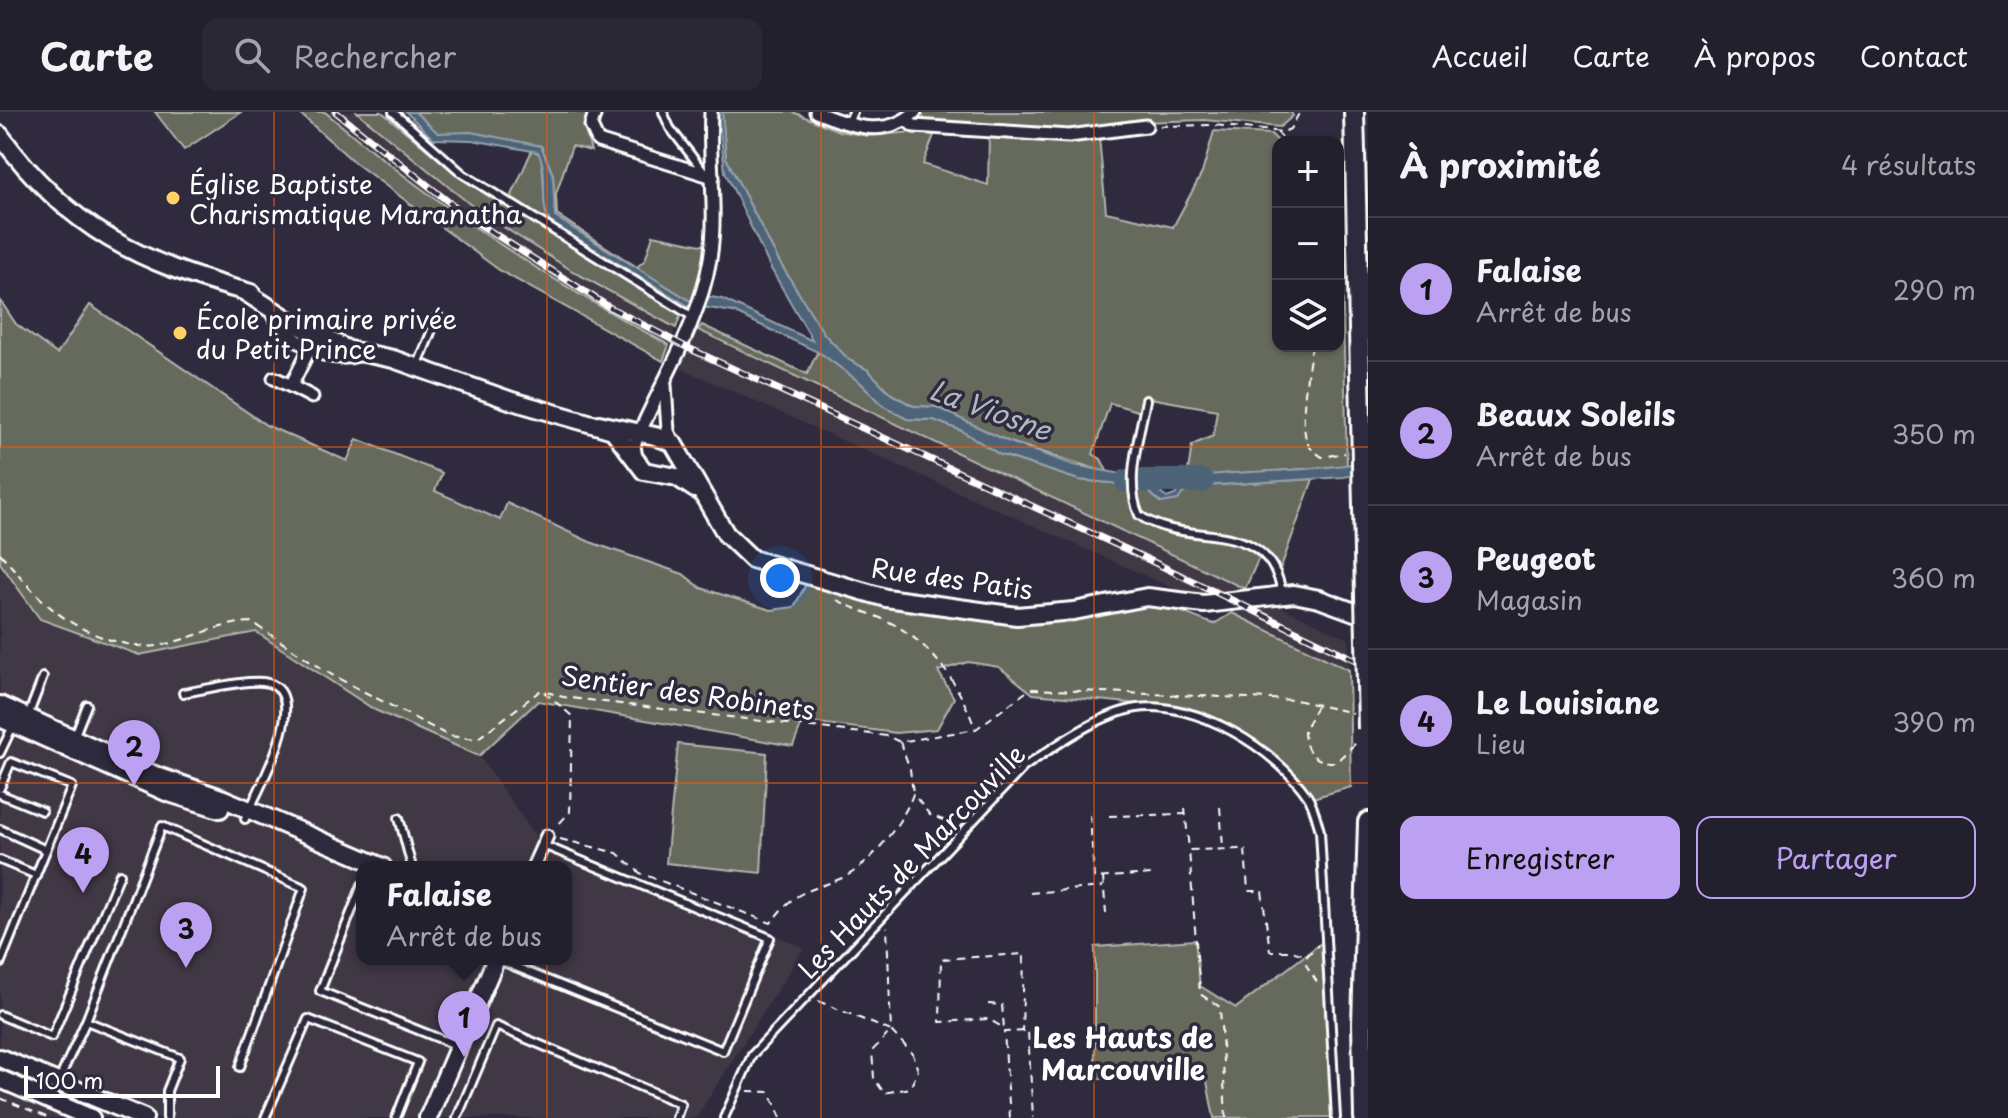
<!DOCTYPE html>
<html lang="fr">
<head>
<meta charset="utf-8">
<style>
  body { margin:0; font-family:"Playpen Sans",sans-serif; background:#2b2836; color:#f1f3f6 }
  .controls { position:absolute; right:24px; top:24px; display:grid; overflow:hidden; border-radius:16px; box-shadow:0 2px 6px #0004 }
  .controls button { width:72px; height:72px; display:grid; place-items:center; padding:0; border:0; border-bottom:2px solid #403e4a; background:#23202e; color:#f1f3f6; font:40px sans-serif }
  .scale { position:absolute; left:24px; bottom:20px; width:196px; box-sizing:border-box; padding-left:8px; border:4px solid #fff; border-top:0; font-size:22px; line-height:28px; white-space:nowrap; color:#fff; -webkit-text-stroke:6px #2f2a3d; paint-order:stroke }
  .you { position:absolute; left:780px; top:466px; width:28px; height:28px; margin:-20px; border:6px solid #fff; border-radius:50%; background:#1a73e8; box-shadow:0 0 0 12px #1a73e833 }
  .badge { display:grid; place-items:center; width:52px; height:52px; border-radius:50%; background:#bca0f2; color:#111; font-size:26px; font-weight:700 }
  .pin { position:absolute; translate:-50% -66px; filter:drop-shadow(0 2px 4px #0008) }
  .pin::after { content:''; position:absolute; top:42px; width:28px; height:24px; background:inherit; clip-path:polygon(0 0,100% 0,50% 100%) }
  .popup { position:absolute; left:356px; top:749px; width:216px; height:104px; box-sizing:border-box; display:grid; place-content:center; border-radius:16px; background:#23202e; filter:drop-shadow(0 2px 6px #0005); font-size:26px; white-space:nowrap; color:#a3a3aa }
  .popup b { font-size:30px; color:#f1f3f6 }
  .popup::after { content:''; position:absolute; left:50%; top:100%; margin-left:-16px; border:16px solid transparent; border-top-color:#23202e }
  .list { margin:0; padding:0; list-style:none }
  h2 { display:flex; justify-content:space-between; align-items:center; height:104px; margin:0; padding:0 32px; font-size:34px }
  h2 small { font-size:26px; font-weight:400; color:#a3a3aa }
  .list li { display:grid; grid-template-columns:52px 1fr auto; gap:24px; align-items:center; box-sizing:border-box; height:144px; padding:0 32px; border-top:2px solid #403e4a }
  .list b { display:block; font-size:30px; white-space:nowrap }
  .list p { margin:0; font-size:26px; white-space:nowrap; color:#a3a3aa }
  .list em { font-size:26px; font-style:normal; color:#a3a3aa }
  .actions { display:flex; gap:16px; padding:24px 32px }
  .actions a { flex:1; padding:18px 0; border:2px solid #bca0f2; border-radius:16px; text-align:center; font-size:28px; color:#bca0f2 }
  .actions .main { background:#bca0f2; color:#111 }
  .icon { flex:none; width:44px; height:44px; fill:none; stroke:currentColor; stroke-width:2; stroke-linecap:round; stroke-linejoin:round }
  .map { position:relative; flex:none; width:1368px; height:1006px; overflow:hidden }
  header { display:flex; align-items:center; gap:48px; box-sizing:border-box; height:112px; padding:0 40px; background:#23202e; border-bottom:2px solid #403e4a }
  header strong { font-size:38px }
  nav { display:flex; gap:44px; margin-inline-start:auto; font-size:28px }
  .search { width:560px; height:72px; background:#2b2836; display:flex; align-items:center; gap:20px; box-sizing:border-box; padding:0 28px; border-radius:16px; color:#a3a3aa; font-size:30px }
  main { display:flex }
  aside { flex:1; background:#23202e }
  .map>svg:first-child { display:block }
  .built { fill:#403745; fill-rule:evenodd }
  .green { fill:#666b5d; stroke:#b2b5ae; stroke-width:2 }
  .water { fill:#4d6378; stroke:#94a1ae; stroke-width:2 }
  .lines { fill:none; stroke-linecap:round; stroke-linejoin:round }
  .river { stroke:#4d6378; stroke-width:24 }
  .lane-casing { stroke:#fff; stroke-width:12 }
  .street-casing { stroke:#fff; stroke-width:17 }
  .secondary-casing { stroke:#fff; stroke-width:22 }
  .primary-casing { stroke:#fff; stroke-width:24 }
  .path { stroke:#fff; stroke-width:2; stroke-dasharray:8 6; stroke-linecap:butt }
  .lane { stroke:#2f2a3d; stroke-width:6 }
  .street { stroke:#2f2a3d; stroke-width:11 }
  .secondary { stroke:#2f2a3d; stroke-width:16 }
  .primary { stroke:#2f2a3d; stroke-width:18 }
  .rail-casing { stroke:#fff; stroke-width:7 }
  .rail { stroke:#2f2a3d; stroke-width:4; stroke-dasharray:12; stroke-linecap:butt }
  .primary-bridge-casing { stroke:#fff; stroke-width:24; stroke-linecap:butt }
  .primary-bridge { stroke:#2f2a3d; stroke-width:18 }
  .grid { fill:none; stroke:#e8590c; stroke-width:2; stroke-opacity:0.55 }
  .poi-dot { fill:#ffd166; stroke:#2f2a3d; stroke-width:3 }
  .labels { text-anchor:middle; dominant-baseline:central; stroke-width:7; stroke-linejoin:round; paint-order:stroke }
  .poi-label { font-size:26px; fill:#fff; stroke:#2f2a3d; text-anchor:start }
  .street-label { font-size:26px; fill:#fff; stroke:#2f2a3d }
  .water-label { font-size:28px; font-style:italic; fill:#afb9c2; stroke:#2f2a3d }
  .neighbourhood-label { font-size:28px; font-weight:bold; fill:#fff; stroke:#2f2a3d }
</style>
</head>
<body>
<header>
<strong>Carte</strong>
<div class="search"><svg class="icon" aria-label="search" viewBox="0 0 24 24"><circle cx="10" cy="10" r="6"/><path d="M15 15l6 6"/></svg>Rechercher</div>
<nav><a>Accueil</a><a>Carte</a><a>À propos</a><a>Contact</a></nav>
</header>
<main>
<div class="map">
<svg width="1368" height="1006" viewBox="0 0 1368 1006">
  <rect width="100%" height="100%" fill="#2f2a3d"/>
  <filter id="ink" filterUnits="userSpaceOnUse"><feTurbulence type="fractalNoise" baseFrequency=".0125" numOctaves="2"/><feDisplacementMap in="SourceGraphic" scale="16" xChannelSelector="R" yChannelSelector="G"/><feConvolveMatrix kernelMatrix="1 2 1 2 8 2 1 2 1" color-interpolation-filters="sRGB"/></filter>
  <g filter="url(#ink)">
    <g class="built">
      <polygon points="298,0 382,0 455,61 681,202 663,249 499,158 354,50"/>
      <polygon points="698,218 1245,477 1193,485 676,254"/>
      <path d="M0 451 40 507 138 543 256 520 375 598 479 644 534 722 804 836 696 1006H0ZM362 755H566V847H362Z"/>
      <polygon points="1271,490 1349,527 1349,558 1232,501"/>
    </g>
    <g class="green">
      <polygon points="155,0 241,0 184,38"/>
      <path d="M298 0H325C435 93 542 165 669 233L663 249 499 158 354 50Z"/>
      <polygon points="357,0 382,0 455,61 681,202 676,216 574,160 477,98"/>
      <polygon points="415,0 587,0 584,14 591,39 572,34 556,82 557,103 637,155 645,148 653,123 706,134 702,163 692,190 555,105 553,63 541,34 437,21"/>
      <polygon points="722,0 793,0 839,19 868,24 936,18 923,52 988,73 989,23 1071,30 1099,25 1106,100 1173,115 1202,61 1214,19 1271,22 1279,30 1278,234 1338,234 1339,41 1347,354 1187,365 1192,333 1213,324 1217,298 1144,285 1141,300 1110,291 1093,342 1101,347 1108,361 1007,329 936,295 913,294 891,282 868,258 849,248 824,222 777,146 726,46"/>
      <polygon points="922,0 1291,0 1293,4 1280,15 1204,8 1140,10 1065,20 931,11 924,8"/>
      <path d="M532 38 540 42C547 64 540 91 550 110L683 197 516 92 512 83Z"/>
      <path d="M0 188 16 212 57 242 90 193 266 313 347 349 357 327 442 361 435 379 500 408 507 391 590 430 683 462 701 476 771 498 794 495 807 470C885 494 960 509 1042 509 1079 509 1118 488 1150 491 1171 493 1194 506 1214 512L1232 501 1349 558 1351 675 1309 687 1271 643 1230 619 1172 595 1033 582 999 555 968 550 938 559 954 586 937 617 896 621 803 609 793 634 538 589 479 644 375 598 256 520 139 543 40 507 0 451Z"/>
      <polygon points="702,213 807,262 817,241 822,242 861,271 884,294 907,307 934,308 962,319 999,342 1079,368 1143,374 1161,391 1184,381 1187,375 1313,367 1281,455 1268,444 1258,448 1245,477 698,218"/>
      <polygon points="678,632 767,641 761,761 666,751"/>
      <polygon points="1195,828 1200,874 1236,896 1325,828 1336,1005 1214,1006 1206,964 1095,967 1095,835"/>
    </g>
    <g class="water">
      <path d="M406 0H415L438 21 471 20 541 34 553 63 555 105 692 190 690 195 550 110C538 91 550 62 538 40L472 28 433 27Z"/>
      <path d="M718 0H722L726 46 777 146 824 222 849 248 868 258 891 282 913 294 936 295 1007 329 1074 353 1159 369 1160 381 1167 386 1175 383 1181 375 1172 367C1237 357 1303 362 1368 349V360L1344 365 1187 375 1178 388 1161 391 1143 374 1079 368 999 342 962 319 934 308 907 307 884 294 861 271 822 242 733 200 702 195 705 184 722 187 813 229 770 155 725 60Z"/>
    </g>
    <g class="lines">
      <polyline class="river" points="1127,369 1202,369"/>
      <defs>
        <g id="lane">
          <polyline points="393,0 463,62 693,205"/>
          <polyline points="663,0 670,16 704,60"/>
          <polyline points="847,13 853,0"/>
          <polyline points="417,255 438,203"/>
          <path d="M1146 288C1140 323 1124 369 1139 403 1186 438 1266 400 1282 480"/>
          <path d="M183 581C203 578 250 566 268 571 313 583 257 680 245 707"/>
          <polyline points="28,604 43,565"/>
          <polyline points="75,623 87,593"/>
          <polyline points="0,641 13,614"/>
          <polyline points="0,676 11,650 72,674 0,852"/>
          <polyline points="0,682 42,699"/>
          <polyline points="399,706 412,755"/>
          <polyline points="0,717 46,738"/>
          <polyline points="0,748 36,763"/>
          <polyline points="362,773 320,879 458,934"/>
          <polyline points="496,847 723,939 770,826 543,733"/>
          <polyline points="0,903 52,925 120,762"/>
          <polyline points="86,909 162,714 304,776 240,955"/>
          <polyline points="58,970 86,909 180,946 167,979 167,1006"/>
          <polyline points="265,1006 308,907 418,950 396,1006"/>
          <polyline points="457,1006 496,914 681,992 676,1006"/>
          <path d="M724 1006 752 943 1024 655C1055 634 1099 602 1137 596 1196 588 1276 637 1308 685 1314 695 1317 709 1320 719L1336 1006"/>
        </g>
        <g id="street">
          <polyline points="595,0 591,14 598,29 713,65"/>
          <path d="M816 0C850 14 885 27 915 0"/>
          <polyline points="906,8 914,14 1069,24 1146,14"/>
          <path d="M270 198C287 227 324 253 358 243"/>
          <polyline points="310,236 291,274 312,285"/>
          <polyline points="274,266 291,274"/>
          <polyline points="665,273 668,319 675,334"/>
          <path d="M636 347 634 333C660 272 699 213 710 147 718 98 708 49 711 0"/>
          <polyline points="533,755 547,724"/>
        </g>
        <g id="secondary">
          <path d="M0 23C68 117 140 151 251 181"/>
          <polyline points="242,178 292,210 349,238 393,247 512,289 613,318 644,359 677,365 695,377"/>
          <polyline points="599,312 655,324 673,331 726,422 752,447 886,486 1017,504 1074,499 1147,485 1204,492 1294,482 1319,487 1368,505"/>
          <polyline points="0,593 157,664 224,687 383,755"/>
          <polyline points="0,606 166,680 220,697"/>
          <polyline points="0,946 144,1006"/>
          <polyline points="0,967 91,1006"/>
          <polyline points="428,1006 496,847"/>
        </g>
        <g id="primary">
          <polyline points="1354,0 1355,40"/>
          <polyline points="1364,1006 1362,911 1368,710"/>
        </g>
      </defs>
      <use href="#lane" class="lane-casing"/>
      <use href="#street" class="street-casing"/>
      <use href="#secondary" class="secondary-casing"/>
      <use href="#primary" class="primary-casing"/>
      <g class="path">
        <polyline points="1160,14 1213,13 1283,20 1290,17 1300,0"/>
        <polyline points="1277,20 1286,30"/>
        <path d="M1312 234C1308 257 1298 311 1308 332 1310 337 1317 341 1322 345L1345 341"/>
        <path d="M0 441C37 484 58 512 114 529 126 532 143 536 156 534 188 529 218 511 251 510L332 563 449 624 477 627 541 578 563 585 887 624 900 630 976 617 1030 577 1296 588 1353 601"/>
        <path d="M837 488C855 498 877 503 895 513 936 537 959 573 975 616"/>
        <polyline points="544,580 572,604 570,700 556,715"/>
        <path d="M1317 594 1304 618C1304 639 1314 651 1336 650L1357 630"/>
        <polyline points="900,630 910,657 913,681"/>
        <polyline points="1220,695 1223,735"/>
        <polyline points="1185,696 1189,738"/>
        <polyline points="1090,703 1094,766 1152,762"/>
        <polyline points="1109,704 1186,702"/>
        <path d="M560 727 617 741 640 761 771 811C795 777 807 781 842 766 869 755 904 709 913 682L930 703 956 713"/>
        <polyline points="1103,766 1106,801"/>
        <polyline points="1030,781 1103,775"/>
        <polyline points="1317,870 1306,853 1307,844 1318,833"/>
        <polyline points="818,889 891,919 872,939 874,966 884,981 910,976 918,959 913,942 891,919 887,815"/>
        <polyline points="988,892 1002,893 1004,916 988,907 940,910 941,847 1024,842 1022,920"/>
        <polyline points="748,979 770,980 781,1006"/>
        <polyline points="0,986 49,1006"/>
        <polyline points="1010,1006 1004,920 1028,919 1033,1006"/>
        <polyline points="1226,1006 1220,895 1200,882 1189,738 1245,737 1248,779 1262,779 1270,839 1292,839 1307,844"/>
      </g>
      <use href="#lane" class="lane"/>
      <use href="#street" class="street"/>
      <use href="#secondary" class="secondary"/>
      <use href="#primary" class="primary"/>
      <defs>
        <polyline id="rail" points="336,0 465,103 609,195 686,235 1143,445 1368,554"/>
      </defs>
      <use href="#rail" class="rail-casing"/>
      <use href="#rail" class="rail"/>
      <defs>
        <polyline id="primary-bridge" points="1355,40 1368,617"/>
      </defs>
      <use href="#primary-bridge" class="primary-bridge-casing"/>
      <use href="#primary-bridge" class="primary-bridge"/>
    </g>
  </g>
  <path class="grid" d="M274 0V1006M547 0V1006M821 0V1006M1094 0V1006M0 335H1368M0 671H1368"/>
  <g class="poi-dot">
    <circle cx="173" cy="86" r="8"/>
    <circle cx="180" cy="221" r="8"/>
  </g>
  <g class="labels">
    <g class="poi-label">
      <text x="189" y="71">Église Baptiste<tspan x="189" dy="30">Charismatique Maranatha</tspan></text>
      <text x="196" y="206">École primaire privée<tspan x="196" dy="30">du Petit Prince</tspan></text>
    </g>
    <g class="street-label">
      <text transform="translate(952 466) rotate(8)">Rue des Patis</text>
      <text transform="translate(688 580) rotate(8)">Sentier des Robinets</text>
      <text transform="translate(911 749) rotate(-46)">Les Hauts de Marcouville</text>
    </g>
    <g class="water-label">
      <text transform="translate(991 297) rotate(20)">La Viosne</text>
    </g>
    <g class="neighbourhood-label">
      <text x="1123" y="924">Les Hauts de<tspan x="1123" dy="32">Marcouville</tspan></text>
    </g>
  </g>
</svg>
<div class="controls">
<button>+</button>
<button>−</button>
<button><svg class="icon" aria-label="layers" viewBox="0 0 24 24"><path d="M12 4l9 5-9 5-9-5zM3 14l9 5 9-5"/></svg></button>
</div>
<div class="scale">100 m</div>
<div class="you"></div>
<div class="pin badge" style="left:464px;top:945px">1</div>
<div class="popup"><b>Falaise</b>Arrêt de bus</div>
<div class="pin badge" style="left:134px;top:674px">2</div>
<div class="pin badge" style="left:186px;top:856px">3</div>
<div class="pin badge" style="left:83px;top:781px">4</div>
</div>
<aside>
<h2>À proximité<small>4 résultats</small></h2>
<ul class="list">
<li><span class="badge">1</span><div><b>Falaise</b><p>Arrêt de bus</p></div><em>290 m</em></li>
<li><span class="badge">2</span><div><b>Beaux Soleils</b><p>Arrêt de bus</p></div><em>350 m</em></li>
<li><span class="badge">3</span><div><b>Peugeot</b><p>Magasin</p></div><em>360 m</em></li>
<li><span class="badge">4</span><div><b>Le Louisiane</b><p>Lieu</p></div><em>390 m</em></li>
</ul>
<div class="actions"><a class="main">Enregistrer</a><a>Partager</a></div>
</aside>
</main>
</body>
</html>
